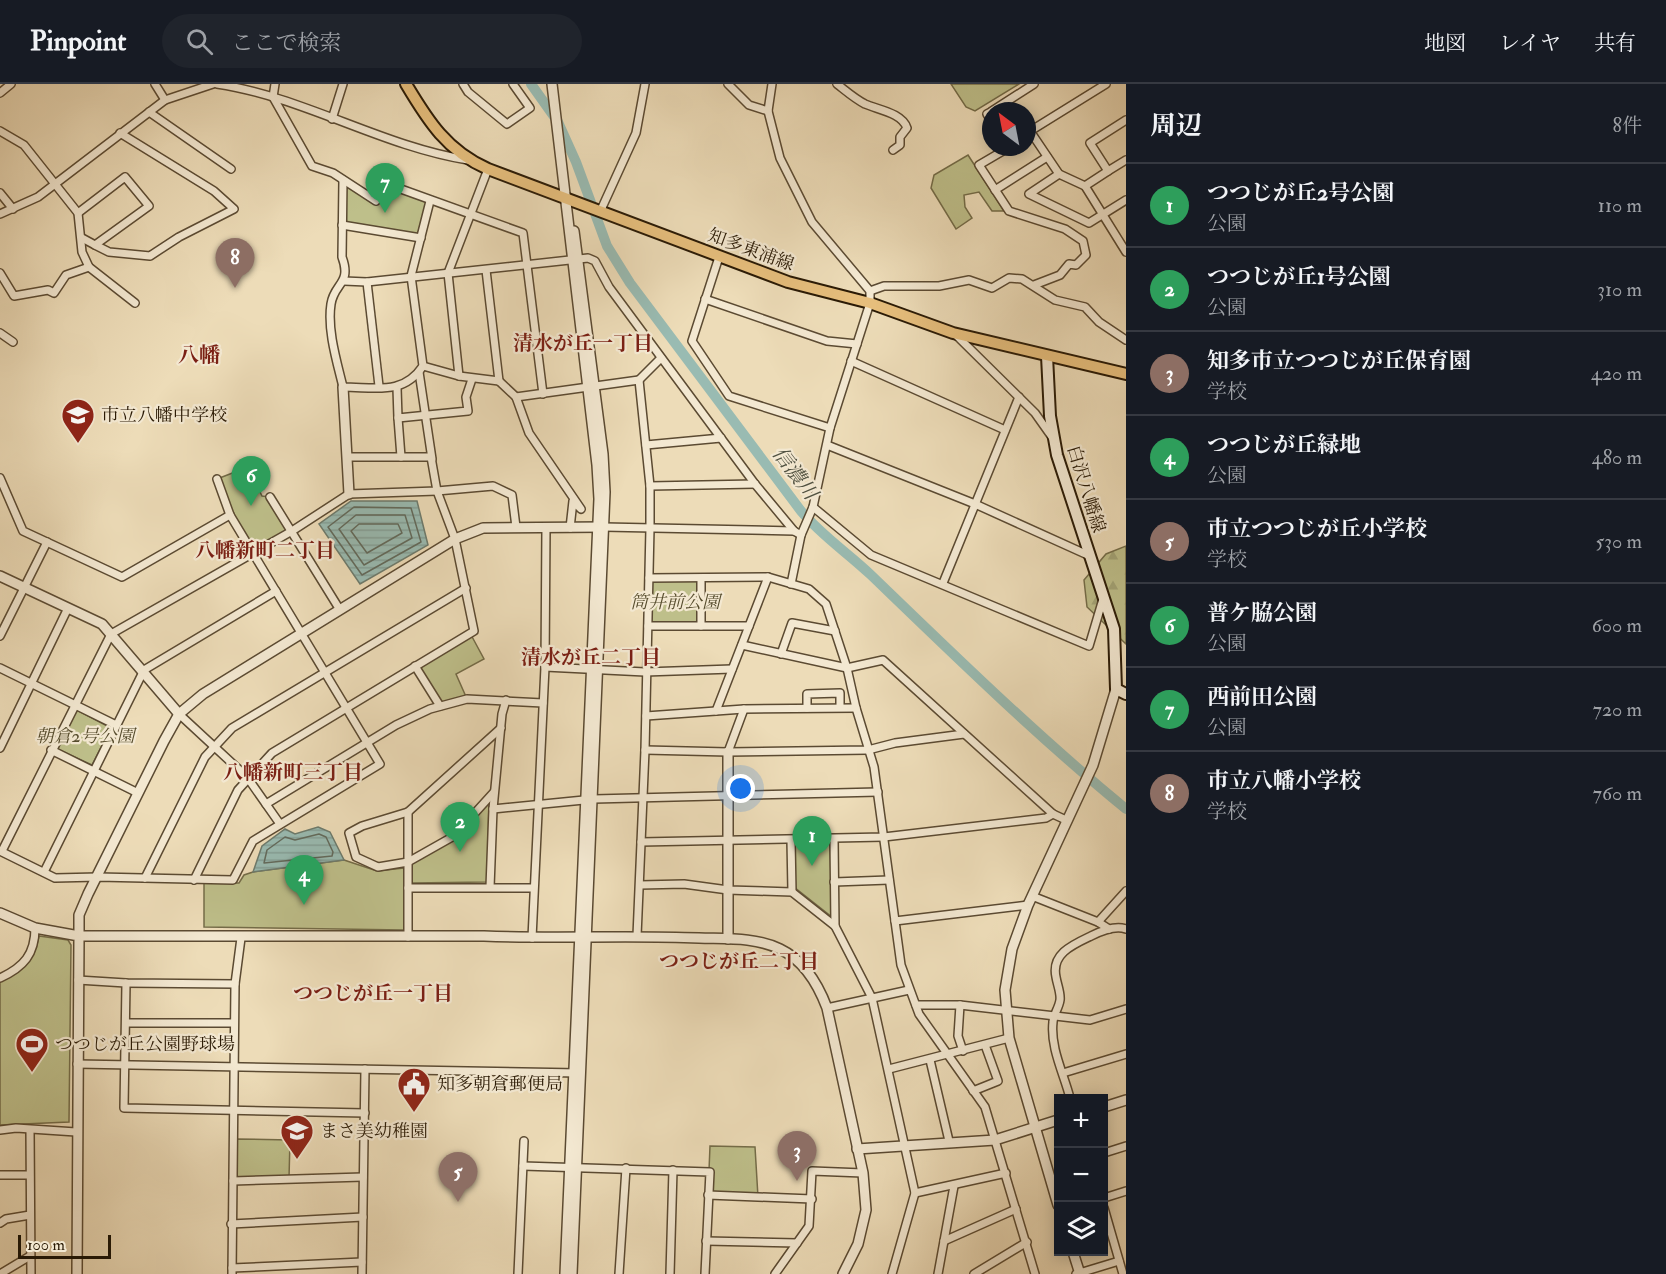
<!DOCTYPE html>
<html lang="ja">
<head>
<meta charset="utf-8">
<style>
  body { margin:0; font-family:"IM FELL Double Pica","Noto Serif JP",serif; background:#20242c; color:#f1f3f6 }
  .controls { position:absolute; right:18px; bottom:18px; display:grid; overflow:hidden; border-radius:0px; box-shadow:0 3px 15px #0003 }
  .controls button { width:54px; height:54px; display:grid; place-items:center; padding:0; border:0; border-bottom:2px solid #363941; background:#171b24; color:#f1f3f6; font:30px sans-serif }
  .compass { position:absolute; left:982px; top:18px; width:54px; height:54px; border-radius:50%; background:#171b24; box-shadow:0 3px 15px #0003; rotate:328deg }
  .scale { position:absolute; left:18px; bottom:15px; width:93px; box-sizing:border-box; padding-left:6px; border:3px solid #2a1a05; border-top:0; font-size:16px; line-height:21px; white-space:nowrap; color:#2a1a05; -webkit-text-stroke:4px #f3e8d1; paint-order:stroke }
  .you { position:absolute; left:741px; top:705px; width:21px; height:21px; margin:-15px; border:4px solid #fff; border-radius:50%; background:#1a73e8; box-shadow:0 0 0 9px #1a73e833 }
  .badge { display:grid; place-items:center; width:39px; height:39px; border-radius:50%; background:#c59692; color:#fff; font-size:20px; font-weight:700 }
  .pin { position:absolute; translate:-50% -50px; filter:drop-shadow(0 2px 3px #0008) }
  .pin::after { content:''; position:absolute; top:32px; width:21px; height:18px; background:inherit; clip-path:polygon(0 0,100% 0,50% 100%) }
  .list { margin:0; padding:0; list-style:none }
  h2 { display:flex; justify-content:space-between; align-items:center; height:78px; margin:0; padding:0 24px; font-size:26px }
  h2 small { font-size:20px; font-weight:400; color:#9ea1a6 }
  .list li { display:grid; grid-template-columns:39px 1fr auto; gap:18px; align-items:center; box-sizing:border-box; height:84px; padding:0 24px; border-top:2px solid #363941 }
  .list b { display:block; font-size:22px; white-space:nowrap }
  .list p { margin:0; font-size:20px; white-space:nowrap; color:#9ea1a6 }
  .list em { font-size:20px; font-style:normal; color:#9ea1a6 }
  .icon { flex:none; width:33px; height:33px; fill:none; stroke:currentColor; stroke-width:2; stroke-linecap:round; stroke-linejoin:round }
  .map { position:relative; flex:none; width:1126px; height:1190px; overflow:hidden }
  header { display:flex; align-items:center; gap:36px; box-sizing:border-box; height:84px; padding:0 30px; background:#171b24; border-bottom:2px solid #363941 }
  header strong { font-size:28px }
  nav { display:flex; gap:33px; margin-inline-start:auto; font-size:21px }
  .search { width:420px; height:54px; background:#20242c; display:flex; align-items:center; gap:15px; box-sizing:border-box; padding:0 21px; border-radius:33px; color:#9ea1a6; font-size:22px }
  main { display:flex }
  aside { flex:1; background:#171b24 }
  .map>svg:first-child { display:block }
  .forest { fill:url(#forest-firs); stroke:#746c48; stroke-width:1.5 }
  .park { fill:#bebf8a; stroke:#746c48; stroke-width:1.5 }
  .water { fill:url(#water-rules); stroke:#6d7b6d; stroke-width:1.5 }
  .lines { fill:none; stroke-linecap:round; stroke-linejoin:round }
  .shore { stroke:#626a5c; stroke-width:1.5 }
  .river { stroke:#99bbb2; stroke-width:10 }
  .minor-casing { stroke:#5b4a32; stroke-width:10 }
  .tertiary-casing { stroke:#5b4a32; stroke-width:12 }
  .secondary-casing { stroke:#2a1a05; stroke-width:14 }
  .primary-casing { stroke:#2a1a05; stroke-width:14 }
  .minor { stroke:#f3e8d1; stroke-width:7 }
  .tertiary { stroke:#f3e8d1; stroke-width:9 }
  .secondary { stroke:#f3e8d1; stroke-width:10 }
  .primary { stroke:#e6be7c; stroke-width:10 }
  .labels { text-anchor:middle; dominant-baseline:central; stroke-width:4.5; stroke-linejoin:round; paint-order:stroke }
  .street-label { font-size:18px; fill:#2a1a05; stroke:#f3e8d1 }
  .poi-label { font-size:18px; fill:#2a1a05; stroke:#f3e8d1; text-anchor:start }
  .park-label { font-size:18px; font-style:italic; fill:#564c2d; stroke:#f3e8d1 }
  .neighbourhood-label { font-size:20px; font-weight:bold; fill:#7a1f14; stroke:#f3e8d1 }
  .water-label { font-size:20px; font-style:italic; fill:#515242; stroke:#f3e8d1 }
  .quarter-label { font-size:21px; font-weight:bold; fill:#7a1f14; stroke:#f3e8d1 }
</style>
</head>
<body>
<header>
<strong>Pinpoint</strong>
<div class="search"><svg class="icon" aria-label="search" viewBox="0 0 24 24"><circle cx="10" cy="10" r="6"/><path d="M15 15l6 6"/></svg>ここで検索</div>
<nav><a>地図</a><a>レイヤ</a><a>共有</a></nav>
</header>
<main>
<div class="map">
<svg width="1126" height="1190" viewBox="0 0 1126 1190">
  <defs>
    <pattern id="forest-firs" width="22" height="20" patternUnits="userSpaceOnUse" patternTransform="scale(1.5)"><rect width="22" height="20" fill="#bebf8a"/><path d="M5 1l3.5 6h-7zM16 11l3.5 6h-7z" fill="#a3a476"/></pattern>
    <pattern id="water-rules" width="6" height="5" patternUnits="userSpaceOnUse" patternTransform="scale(1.5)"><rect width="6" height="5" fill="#99bbb2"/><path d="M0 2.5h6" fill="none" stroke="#84a098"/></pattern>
  </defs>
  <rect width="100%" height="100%" fill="#eddcb8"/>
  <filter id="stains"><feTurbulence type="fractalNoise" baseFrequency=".00333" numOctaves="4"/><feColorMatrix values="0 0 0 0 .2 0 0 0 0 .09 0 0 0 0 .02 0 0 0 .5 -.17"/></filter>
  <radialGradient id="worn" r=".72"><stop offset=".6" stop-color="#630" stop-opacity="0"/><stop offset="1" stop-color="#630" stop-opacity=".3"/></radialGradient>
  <polygon class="forest" points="1126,462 1126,560 1087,523 1084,496 1106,470"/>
  <g class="park">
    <polygon points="951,0 1019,0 975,27 966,23"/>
    <polygon points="968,71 1004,127 992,127 979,108 964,111 965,123 972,134 956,145 931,104 934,91"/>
    <polygon points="343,96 376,117 387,100 430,117 421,154 342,141"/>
    <polygon points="248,383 262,412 270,413 292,447 253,468 230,431 217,395"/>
    <polygon points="649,494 701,494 701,542 648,542"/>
    <polygon points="470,549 484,575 456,590 467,615 440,622 415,582"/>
    <polygon points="77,626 111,644 92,681 55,664"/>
    <polygon points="489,718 487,798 411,799 410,781 456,754"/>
    <polygon points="794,758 830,760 832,833 794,803"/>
    <polygon points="344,776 377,787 404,784 404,846 204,843 204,799 239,799 244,791 253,788"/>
    <path d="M39 852 68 856 71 861 69 1038 0 1041V897C22 888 35 876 39 852Z"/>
    <polygon points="237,1055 290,1056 289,1094 237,1095"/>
    <polygon points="710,1062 755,1063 758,1113 708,1111"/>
  </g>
  <g class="water">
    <polygon points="351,417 417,417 428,461 360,500 319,440"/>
    <polygon points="318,743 330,748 344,776 253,788 262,762 285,745 295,750"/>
  </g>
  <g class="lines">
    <g class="shore">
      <polygon points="354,423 411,424 421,458 362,491 328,443"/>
      <polygon points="356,431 405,431 412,454 364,481 339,445"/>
      <polygon points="359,440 398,440 402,449 367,469 351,447"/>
      <polygon points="319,750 326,753 333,768 332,772 264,779 267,766 285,753 295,756"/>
    </g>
    <path class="river" d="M531 0 558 38 576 78 607 162 630 199 801 427C822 452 848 469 871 491 954 571 1037 652 1126 725"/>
    <defs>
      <g id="minor">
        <polyline points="155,0 165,16"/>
        <path d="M217 0C304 13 381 62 468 76"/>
        <polyline points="275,0 273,13 312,82 333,89 376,117 387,100 523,149 543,310"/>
        <polyline points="463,0 468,8 507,40 530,24 513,0"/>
        <polyline points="728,0 749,21 768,27"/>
        <polyline points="772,0 768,27 780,74 812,138 870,207 870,219 830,344 813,423 801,451 791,500"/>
        <path d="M837 0C846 7 855 15 865 20 879 26 902 29 907 44L900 53V61L893 66"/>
        <polyline points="0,9 11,0"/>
        <polyline points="992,27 1034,0"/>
        <polyline points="149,28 231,85"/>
        <polyline points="991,28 987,30 991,37"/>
        <polyline points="332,35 343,0"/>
        <polyline points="0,47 24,61 78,129 82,168 89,183 135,219"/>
        <polyline points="1030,47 1059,90 1085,102 1126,168"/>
        <polyline points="1027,49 1106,0"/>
        <polyline points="1008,64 979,81 1009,127 1065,145 1083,157 1086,171 1076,181 1069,180 1060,191 1034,201"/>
        <polyline points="1108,87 1126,76"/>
        <polyline points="1059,90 1029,110 1089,139 1126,116"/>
        <path d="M343 96 342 173C352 200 334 199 331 220 327 246 337 278 343 303 375 303 403 312 423 282L411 192 430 117"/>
        <polyline points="1085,102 1108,87 1090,59 1126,36"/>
        <polyline points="995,106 1047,73"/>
        <polyline points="0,109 13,125"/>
        <polyline points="600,128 636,49 645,0"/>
        <polyline points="78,129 125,93 149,122 95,161 82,154"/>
        <polyline points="0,130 38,113 165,16 213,0"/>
        <polyline points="342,141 421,154"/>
        <polyline points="95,161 109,168 150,172 179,153 234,125 214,107 120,49"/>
        <polyline points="719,173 692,257 729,312 830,344"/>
        <polyline points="486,186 499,297"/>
        <polyline points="0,189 14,212 48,206 54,209 66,191 89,183"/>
        <polyline points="344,197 367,198 588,174 595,177 609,203 755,400 794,447 801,451"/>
        <polyline points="367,198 379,302"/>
        <polyline points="870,207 884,202 939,202 969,196 992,204 1009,194 1022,195 1055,216 1085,223 1099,238 1126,256"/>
        <polyline points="705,215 827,257 857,260"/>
        <polyline points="0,249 13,258"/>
        <polyline points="957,252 1035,329 1052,353"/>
        <polyline points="851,277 1005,346"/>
        <polyline points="423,282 459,292 499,297 516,313 529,349 581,425 573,417 570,444"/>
        <polyline points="419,288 432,375"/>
        <polyline points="459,292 448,189 488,85"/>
        <polyline points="397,304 398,334 468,327 466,313 472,295"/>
        <polyline points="516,313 639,296 661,274"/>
        <polyline points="398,334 401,373"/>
        <polyline points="646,361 721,354"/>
        <polyline points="827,361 975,420 1090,472"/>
        <polyline points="0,394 23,447 122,493 230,431"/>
        <polyline points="650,402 755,400"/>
        <polyline points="270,413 340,526"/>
        <polyline points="813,423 871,471 1089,562 1103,515"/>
        <polyline points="604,443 794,447"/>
        <polyline points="649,494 768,493 809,505 826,520 847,584 856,624 874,683 901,881 919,930 985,1023 1035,1190"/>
        <polyline points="943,499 1019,313"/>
        <polyline points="648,542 701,542 701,494"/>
        <polyline points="701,542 749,542"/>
        <polyline points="0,552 47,458"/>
        <polyline points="742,561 847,584 883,576 1053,730 1066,736"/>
        <polyline points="781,570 792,539 835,547"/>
        <polyline points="415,582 440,622"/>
        <polyline points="545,583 645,588 732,585"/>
        <polyline points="0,584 116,641"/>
        <polyline points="807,624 807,610 840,609 840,623"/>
        <polyline points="716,627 768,493"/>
        <polyline points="179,630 247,693 280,740"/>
        <polyline points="646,632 744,625 856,624"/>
        <polyline points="0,664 68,524"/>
        <polyline points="51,666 138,709"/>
        <polyline points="645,666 728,668 868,666 895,659 964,650"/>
        <polyline points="728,668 744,625"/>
        <polyline points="494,708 454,752 408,778 378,783 356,773 349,749 362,742 408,728 501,644"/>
        <polyline points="266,720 396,641 430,625 467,615 543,619"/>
        <polyline points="493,725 594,715 878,708"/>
        <polyline points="834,755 835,842"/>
        <polyline points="791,756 792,808"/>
        <polyline points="641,758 884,753 1046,734 1053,730"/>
        <polyline points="0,767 55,794 98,793 233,796 253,757 380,680 230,431 217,395"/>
        <polyline points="2,767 111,550 292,447 349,410 437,407 493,402 512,411 516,443"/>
        <polyline points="44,788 144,586 276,507"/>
        <polyline points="145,794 205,673 232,644 466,504"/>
        <polyline points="194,796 238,706 272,669 474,547 455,455 437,407 431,373 348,373"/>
        <polyline points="834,798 889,796"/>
        <polyline points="640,801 684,800 728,806 792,808 835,842 872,914 915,1109 892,1190"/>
        <polyline points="490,803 493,725 502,630 506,616"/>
        <polyline points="408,804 533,804"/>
        <polyline points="1032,812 1098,838 1109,845"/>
        <polyline points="895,837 1028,821"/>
        <polyline points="1098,838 1126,807"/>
        <polyline points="637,852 645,666 650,444 650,402 639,296"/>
        <polyline points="408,853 408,728"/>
        <polyline points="532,854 545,583 546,443"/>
        <path d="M0 894C24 883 35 870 35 844"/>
        <polyline points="78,896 126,899 235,900"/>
        <polyline points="126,899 124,1024 365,1029"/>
        <polyline points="916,921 960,921 1090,936 1126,925"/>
        <polyline points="960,921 958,952 963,967"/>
        <polyline points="827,924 909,906"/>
        <polyline points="126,939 234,939"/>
        <polyline points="930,976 949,1057"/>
        <polyline points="77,980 579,989"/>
        <polyline points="889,985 1009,954"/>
        <polyline points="1063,989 1126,970"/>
        <polyline points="973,1007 998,997 985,961"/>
        <path d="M1070 1014C1064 990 1050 964 1053 938 1053 931 1059 924 1060 916 1061 909 1057 900 1056 893 1051 870 1072 861 1091 852 1101 847 1115 841 1126 845"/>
        <polyline points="0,1046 16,1044 76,1048"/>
        <polyline points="30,1046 31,1190"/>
        <polyline points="1104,1069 1126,1062"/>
        <polyline points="523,1082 710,1088 705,1190"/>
        <polyline points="0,1091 29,1091"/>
        <polyline points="233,1097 363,1093"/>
        <polyline points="915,1109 1006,1089"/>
        <polyline points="708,1111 812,1115"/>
        <polyline points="1104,1114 1126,1107"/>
        <polyline points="1104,1124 1123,1190"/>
        <polyline points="0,1139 6,1135 30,1131"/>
        <polyline points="231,1140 363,1133"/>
        <polyline points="706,1157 797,1159"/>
        <polyline points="944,1157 1016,1125"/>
        <polyline points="232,1184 362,1178"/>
        <polyline points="0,1190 30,1172"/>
        <polyline points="232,1190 235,900 241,854"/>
        <polyline points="362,1190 365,985"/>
        <polyline points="518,1190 524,1057"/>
        <polyline points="619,1190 626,1084"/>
        <polyline points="670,1190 673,1086"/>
        <polyline points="775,1190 809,1142 812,1087 863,1089"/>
        <polyline points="938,1190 954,1102"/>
        <polyline points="974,1190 1027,1158"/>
        <polyline points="1076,1190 1119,1177"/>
      </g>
      <g id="tertiary">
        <polyline points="552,0 597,381 599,415 565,1190"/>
        <polyline points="343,303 349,410"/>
        <path d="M604 443 483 444 455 455 203 610 179 630 164 657 88 810 79 831V852H484C556 855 627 851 699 854 726 855 755 853 780 865 803 876 818 900 827 924L863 1089 866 1126 858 1160 843 1190"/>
        <polyline points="0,492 102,540 179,630"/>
        <polyline points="728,668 728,855"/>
        <polyline points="0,829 35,844 79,852 77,1190"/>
        <polyline points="1104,1023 1126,1016"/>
        <polyline points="857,1065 995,1056 1058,1036"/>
        <polyline points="1058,1121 1009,954 1005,906 1012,865 1028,821 1093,681 1116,605"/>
        <polyline points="1073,1168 1080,1190"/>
        <polyline points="572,1190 605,408 603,370 574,147"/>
      </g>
      <polyline id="secondary" points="1047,272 1050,332 1057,371 1114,545 1116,605 1126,610"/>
      <path id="primary" d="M406 0C428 37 447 67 488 85L788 198 870 219 953 249 1126 290"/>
    </defs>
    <use href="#minor" class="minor-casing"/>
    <use href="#tertiary" class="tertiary-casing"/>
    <use href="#secondary" class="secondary-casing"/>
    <use href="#primary" class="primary-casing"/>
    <use href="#minor" class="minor"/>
    <use href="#tertiary" class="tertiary"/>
    <use href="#secondary" class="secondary"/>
    <use href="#primary" class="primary"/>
  </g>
  <defs>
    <symbol id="school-pin" viewBox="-11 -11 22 30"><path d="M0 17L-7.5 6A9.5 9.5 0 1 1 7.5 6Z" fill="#8f2418" stroke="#f3e8d1"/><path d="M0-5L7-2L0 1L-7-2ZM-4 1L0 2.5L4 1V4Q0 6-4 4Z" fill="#fff"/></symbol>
    <symbol id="stadium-pin" viewBox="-11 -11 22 30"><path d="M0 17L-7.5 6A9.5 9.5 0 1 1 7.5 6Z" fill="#8f2418" stroke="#f3e8d1"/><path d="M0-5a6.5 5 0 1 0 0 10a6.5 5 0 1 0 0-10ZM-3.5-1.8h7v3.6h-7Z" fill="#fff"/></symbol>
    <symbol id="civic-pin" viewBox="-11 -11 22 30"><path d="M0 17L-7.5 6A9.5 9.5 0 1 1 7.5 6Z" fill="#8f2418" stroke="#f3e8d1"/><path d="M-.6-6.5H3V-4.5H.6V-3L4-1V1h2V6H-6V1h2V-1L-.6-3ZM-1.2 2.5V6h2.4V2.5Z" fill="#fff"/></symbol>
  </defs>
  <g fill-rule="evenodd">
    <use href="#school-pin" x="59" y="312" width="38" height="52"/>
    <use href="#stadium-pin" x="13" y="941" width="38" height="52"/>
    <use href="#civic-pin" x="395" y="981" width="38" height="52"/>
    <use href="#school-pin" x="278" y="1028" width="38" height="52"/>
  </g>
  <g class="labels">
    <g class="street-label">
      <text transform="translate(751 166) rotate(20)">知多東浦線</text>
      <text transform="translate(1086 405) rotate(73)">白沢八幡線</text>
    </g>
    <g class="poi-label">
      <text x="101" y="331">市立八幡中学校</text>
      <text x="55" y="960">つつじが丘公園野球場</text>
      <text x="437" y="1000">知多朝倉郵便局</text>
      <text x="320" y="1047">まさ美幼稚園</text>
    </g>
    <g class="park-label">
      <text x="675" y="518">筒井前公園</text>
      <text x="85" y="652">朝倉2号公園</text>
    </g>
    <g class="neighbourhood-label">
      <text x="583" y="259">清水が丘一丁目</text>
      <text x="265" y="466">八幡新町二丁目</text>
      <text x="591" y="573">清水が丘二丁目</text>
      <text x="293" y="688">八幡新町三丁目</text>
      <text x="739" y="877">つつじが丘二丁目</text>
      <text x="373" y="909">つつじが丘一丁目</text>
    </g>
    <g class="water-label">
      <text transform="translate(795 389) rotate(53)">信濃川</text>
    </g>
    <g class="quarter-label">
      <text x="199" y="271">八幡</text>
    </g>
  </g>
  <rect width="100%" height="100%" filter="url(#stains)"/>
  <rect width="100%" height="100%" fill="url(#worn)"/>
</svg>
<div class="controls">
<button>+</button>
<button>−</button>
<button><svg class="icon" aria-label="layers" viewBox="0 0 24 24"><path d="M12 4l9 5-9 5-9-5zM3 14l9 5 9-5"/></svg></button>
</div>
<svg class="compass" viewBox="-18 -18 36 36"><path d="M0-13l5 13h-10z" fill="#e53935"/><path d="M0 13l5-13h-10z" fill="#9ea1a6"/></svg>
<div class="scale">100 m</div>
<div class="you"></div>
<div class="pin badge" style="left:812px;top:782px;background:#2e9e5b">1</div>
<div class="pin badge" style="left:460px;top:768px;background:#2e9e5b">2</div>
<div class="pin badge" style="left:797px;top:1097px;background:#8d6e63">3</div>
<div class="pin badge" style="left:304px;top:821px;background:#2e9e5b">4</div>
<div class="pin badge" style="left:458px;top:1118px;background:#8d6e63">5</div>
<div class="pin badge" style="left:251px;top:422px;background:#2e9e5b">6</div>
<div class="pin badge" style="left:385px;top:129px;background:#2e9e5b">7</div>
<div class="pin badge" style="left:235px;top:204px;background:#8d6e63">8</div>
</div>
<aside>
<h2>周辺<small>8件</small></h2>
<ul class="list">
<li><span class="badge" style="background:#2e9e5b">1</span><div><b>つつじが丘2号公園</b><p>公園</p></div><em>110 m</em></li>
<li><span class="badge" style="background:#2e9e5b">2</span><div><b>つつじが丘1号公園</b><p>公園</p></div><em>310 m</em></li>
<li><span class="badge" style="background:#8d6e63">3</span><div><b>知多市立つつじが丘保育園</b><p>学校</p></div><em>420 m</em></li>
<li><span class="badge" style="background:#2e9e5b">4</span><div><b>つつじが丘緑地</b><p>公園</p></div><em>480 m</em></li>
<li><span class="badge" style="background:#8d6e63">5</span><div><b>市立つつじが丘小学校</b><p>学校</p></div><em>530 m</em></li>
<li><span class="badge" style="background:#2e9e5b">6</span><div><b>普ケ脇公園</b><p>公園</p></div><em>600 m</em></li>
<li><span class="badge" style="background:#2e9e5b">7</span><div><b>西前田公園</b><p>公園</p></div><em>720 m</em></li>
<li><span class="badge" style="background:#8d6e63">8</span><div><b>市立八幡小学校</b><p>学校</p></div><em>760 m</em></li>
</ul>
</aside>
</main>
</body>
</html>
